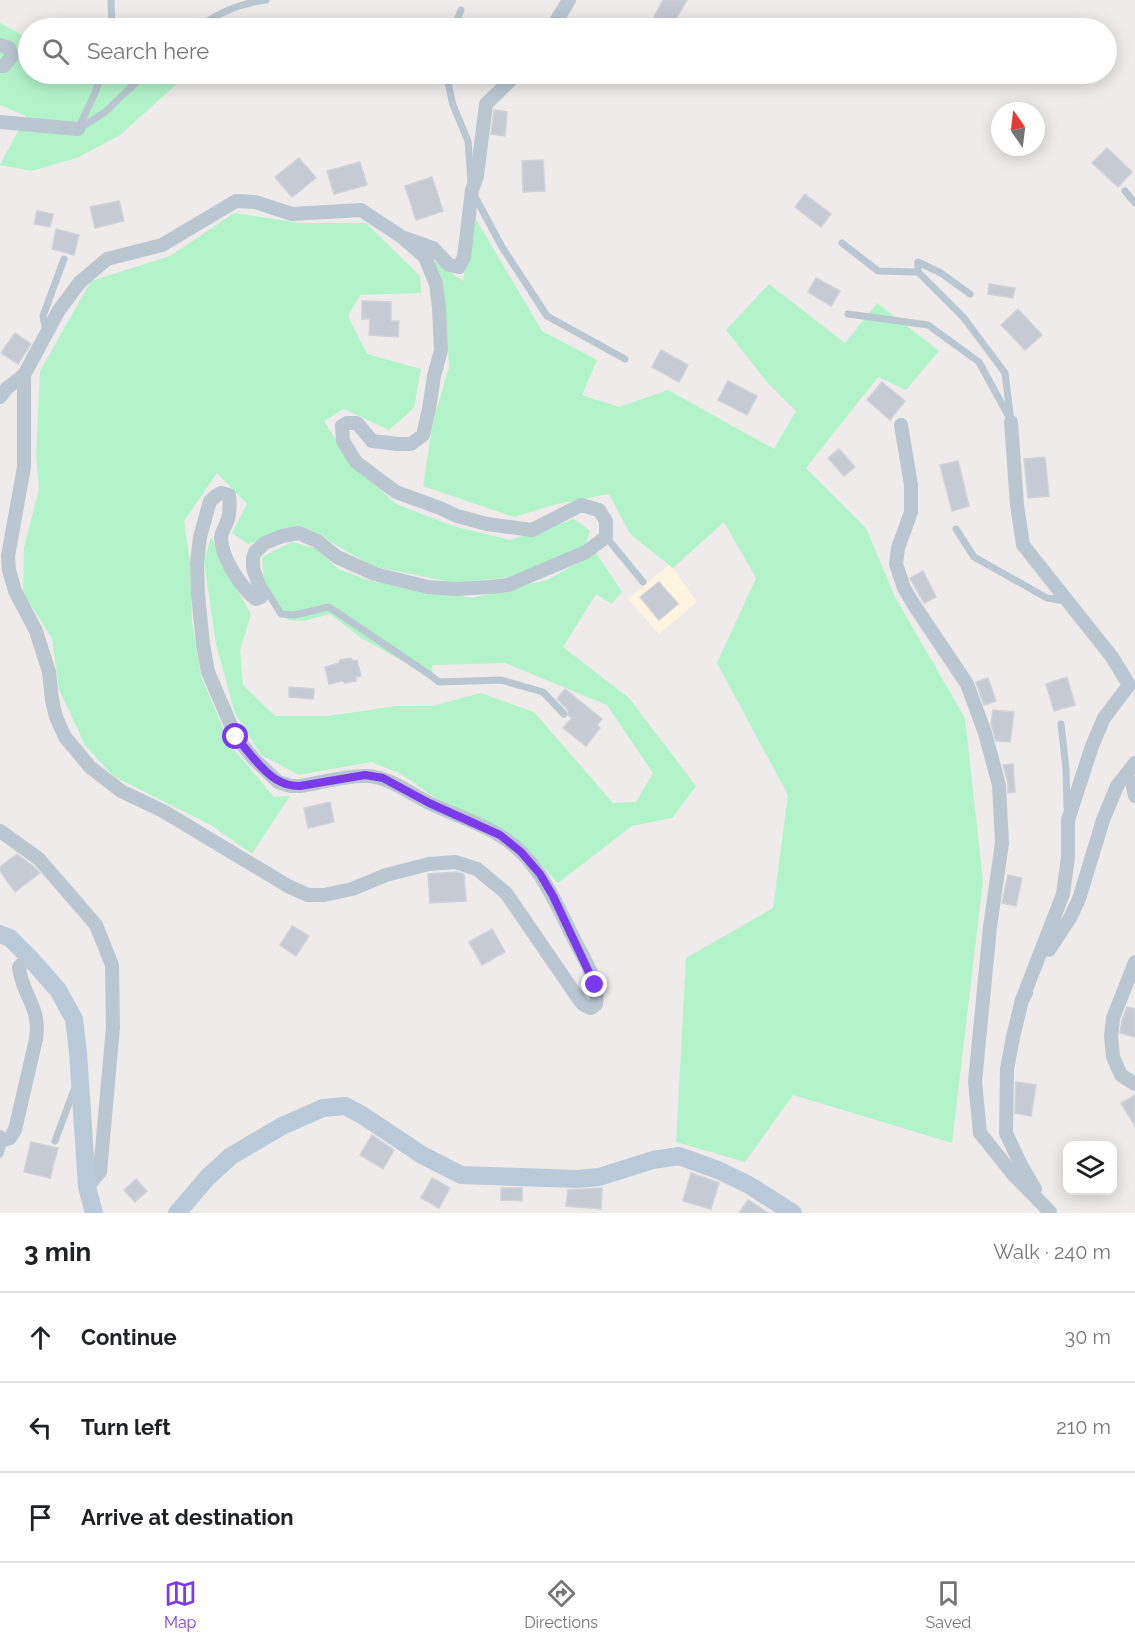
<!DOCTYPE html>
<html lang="en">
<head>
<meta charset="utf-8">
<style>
  body { margin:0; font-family:Raleway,sans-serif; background:#f2f2f2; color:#202124 }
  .controls { position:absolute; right:18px; bottom:18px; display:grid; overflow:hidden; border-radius:12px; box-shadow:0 3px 15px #0003 }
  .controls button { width:54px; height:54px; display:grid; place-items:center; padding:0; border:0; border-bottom:2px solid #e0e0e0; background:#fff; color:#202124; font:30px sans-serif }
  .compass { position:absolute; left:991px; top:102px; width:54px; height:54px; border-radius:50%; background:#fff; box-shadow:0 3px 15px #0003; rotate:346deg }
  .stop { position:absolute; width:18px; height:18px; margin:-14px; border:4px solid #7c3aed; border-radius:50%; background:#fff }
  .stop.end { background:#7c3aed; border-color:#fff; box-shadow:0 2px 6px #0008 }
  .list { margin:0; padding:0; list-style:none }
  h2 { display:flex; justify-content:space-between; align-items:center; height:78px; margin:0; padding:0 24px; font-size:26px }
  h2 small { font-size:20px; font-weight:400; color:#757577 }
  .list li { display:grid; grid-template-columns:39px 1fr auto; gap:18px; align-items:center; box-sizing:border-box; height:90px; padding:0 24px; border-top:2px solid #e0e0e0 }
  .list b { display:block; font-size:22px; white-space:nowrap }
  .list em { font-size:20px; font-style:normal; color:#757577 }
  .icon { flex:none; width:33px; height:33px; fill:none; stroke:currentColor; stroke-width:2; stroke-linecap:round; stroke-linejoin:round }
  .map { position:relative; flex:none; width:1135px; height:1213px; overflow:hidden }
  .search { position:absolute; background:#fff; box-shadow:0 3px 15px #0003; left:18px; right:18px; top:18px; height:66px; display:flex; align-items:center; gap:15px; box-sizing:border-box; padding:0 21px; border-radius:33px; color:#757577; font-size:22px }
  .sheet { height:348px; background:#fff }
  nav { display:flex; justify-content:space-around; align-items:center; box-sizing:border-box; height:84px; border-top:2px solid #e0e0e0; background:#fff; font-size:16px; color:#757577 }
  nav a { display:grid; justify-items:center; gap:3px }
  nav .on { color:#7c3aed }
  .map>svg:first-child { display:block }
  .commercial { fill:#fef4e0 }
  .green { fill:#b3f3ca }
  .building { fill:#c6cad2; stroke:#cfd2d8; stroke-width:1.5 }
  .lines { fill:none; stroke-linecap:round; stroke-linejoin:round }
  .lane { stroke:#bac7d0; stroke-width:7 }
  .street { stroke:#bac7d0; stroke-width:14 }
  .secondary { stroke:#bbcad8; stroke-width:18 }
  .route { stroke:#7c3aed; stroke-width:8 }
</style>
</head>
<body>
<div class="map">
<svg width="1135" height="1213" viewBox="0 0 1135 1213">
  <rect width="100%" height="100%" fill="#efebeb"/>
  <polygon class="commercial" points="669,565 673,568 697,602 659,634 628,599"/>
  <g class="green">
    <polygon points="0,23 28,38 28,74 80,74 99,76 109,74 167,74 179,82 120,135 77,158 31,171 0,165 26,116 0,105"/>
    <polygon points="234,213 300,223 366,223 420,276 421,293 360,295 348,316 367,354 421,369 414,408 389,430 344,409 324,421 353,465 396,504 453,526 510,540 574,519 590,531 585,546 518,576 455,583 372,566 307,528 248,544 232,533 247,504 217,473 184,521 190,562 192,622 201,676 230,745 274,797 290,796 252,854 211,825 113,776 85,745 59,689 52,638 23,593 24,548 39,489 36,455 40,371 91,281 170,256"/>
    <polygon points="473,214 542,331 597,360 582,395 619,407 668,390 774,449 796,411 767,382 726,330 769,284 845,343 877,303 939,351 906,390 878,377 806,468 866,528 895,597 965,718 983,881 952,1143 793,1095 745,1162 676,1142 686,958 773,908 788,795 717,663 756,578 724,522 673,568 630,534 609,494 557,504 514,517 423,486 433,422 449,367 445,300 428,257 463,281"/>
    <polygon points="211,537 226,571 251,614 240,650 243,685 275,716 328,716 396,706 432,706 481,693 534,712 613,803 636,802 653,773 607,705 505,663 432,665 433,678 361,638 330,614 304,621 288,620 264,582 262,557 292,542 317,549 338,569 374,582 407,585 472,598 547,580 596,553 622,592 612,604 596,594 563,647 629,698 696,786 672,818 632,826 558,883 525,848 501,828 446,805 401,774 371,762 299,775 261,755 235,713 216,644 204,561"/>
  </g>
  <g class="building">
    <polygon points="663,0 687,0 672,26 654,17"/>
    <polygon points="494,110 507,112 505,136 491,134"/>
    <polygon points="1107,148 1132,172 1118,187 1092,163"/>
    <polygon points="299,158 316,178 292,197 275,177"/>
    <polygon points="543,160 545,191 523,192 522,161"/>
    <polygon points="360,162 367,185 334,194 327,171"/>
    <polygon points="432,177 443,211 416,220 405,186"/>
    <polygon points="805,194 831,214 821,227 795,207"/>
    <polygon points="119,201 124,221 95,228 90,207"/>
    <polygon points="37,211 53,214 50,227 34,224"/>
    <polygon points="56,229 79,235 74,255 52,249"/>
    <polygon points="816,278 840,291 831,306 808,292"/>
    <polygon points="989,284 1015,288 1013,298 988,294"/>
    <polygon points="362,301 391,302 391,321 399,321 398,337 369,335 370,319 362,319"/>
    <polygon points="1018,309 1042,335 1025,350 1001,325"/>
    <polygon points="15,333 31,344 18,364 1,353"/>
    <polygon points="661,350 688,365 679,382 652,367"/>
    <polygon points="728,381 757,396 747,415 718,400"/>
    <polygon points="882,382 905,401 890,420 867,400"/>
    <polygon points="839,449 855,467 844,476 828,458"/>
    <polygon points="1045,457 1049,496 1028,498 1024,459"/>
    <polygon points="958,461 969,506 952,511 940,465"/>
    <polygon points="923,571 936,597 924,603 910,578"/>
    <polygon points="659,582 678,604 659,620 640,597"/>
    <polygon points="351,658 353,661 357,660 361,676 356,677 356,681 345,683 342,681 329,684 325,667 339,663 340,660"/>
    <polygon points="1067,677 1075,705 1054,711 1046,684"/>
    <polygon points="988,678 996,701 984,705 976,682"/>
    <polygon points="289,687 314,689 313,699 289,697"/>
    <polygon points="565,689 602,719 597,725 600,728 586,746 563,728 572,718 569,716 568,710 557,699"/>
    <polygon points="993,710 1014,712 1010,742 996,741 991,724"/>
    <polygon points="1013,764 1015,792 1008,793 1008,783 1003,765"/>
    <polygon points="330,802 334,822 308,828 304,808"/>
    <polygon points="17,854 33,866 40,873 15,892 0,871 0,867"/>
    <polygon points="457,872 464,874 466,901 430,903 428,874"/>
    <polygon points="1008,875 1022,878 1016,906 1002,903"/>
    <polygon points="292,926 309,936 296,956 280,945"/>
    <polygon points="492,929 505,952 482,965 469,942"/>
    <polygon points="1127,1007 1135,1009 1135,1037 1120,1033 1122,1020"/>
    <polygon points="1016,1082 1036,1085 1031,1116 1015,1113"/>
    <polygon points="1135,1095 1135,1126 1121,1103"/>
    <polygon points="372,1135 394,1150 383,1169 360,1155"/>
    <polygon points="31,1142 58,1148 50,1178 24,1172"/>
    <polygon points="691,1173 719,1183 711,1209 683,1201"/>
    <polygon points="432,1178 450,1188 439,1208 421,1198"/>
    <polygon points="136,1179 147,1191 135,1202 124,1190"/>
    <polygon points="501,1188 522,1188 522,1201 501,1200"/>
    <polygon points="602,1188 601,1209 566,1206 568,1190"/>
    <polygon points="748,1200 768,1213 739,1213"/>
  </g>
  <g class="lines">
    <g class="lane">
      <polyline points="111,0 112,28"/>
      <path d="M197 28C220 12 238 4 266 0"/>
      <polyline points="454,28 461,10"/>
      <polyline points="446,74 453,105 468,141 471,181"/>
      <polyline points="78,129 104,113 145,74"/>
      <polyline points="78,129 94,95 102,74"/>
      <polyline points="1125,191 1135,203"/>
      <polyline points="474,195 502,247 547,316 625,359"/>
      <polyline points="842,243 878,271 918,272 964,318 1005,373 1011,422"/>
      <polyline points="918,272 918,262 941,273 970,294"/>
      <polyline points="848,314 928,325 979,362 1009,417"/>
      <polyline points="46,331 43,316 64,259"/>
      <polyline points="956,529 974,557 1047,598 1066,601"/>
      <polyline points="606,537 643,582"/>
      <polyline points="265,588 281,614 294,615 329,607 430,675 439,682 501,680 543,692 564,714"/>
      <polyline points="1061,724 1066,769 1067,808"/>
      <polyline points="55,1141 74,1090"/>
      <polyline points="0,1154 4,1140"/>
    </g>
    <g class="street">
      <polyline points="552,28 569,0"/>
      <polyline points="0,45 9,48 12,56 4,66 0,66"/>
      <polyline points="0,122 78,129"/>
      <path d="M24 375V467L8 556 9 570 15 591 36 631 49 672 52 700 56 717 65 737 90 767 121 791 163 811 288 886 308 895H324L352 889 386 875 429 864 455 862 477 869 506 893 580 1001 584 1005 591 1008 596 1004C600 981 582 956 573 937 554 899 537 857 499 835 478 822 452 814 429 803 409 793 390 777 367 776 347 775 320 783 300 786H291L278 782 254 759 236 737 208 672 203 644 198 594 197 563 200 537 210 501 217 495 221 493 229 495C230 503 230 511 228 519 226 525 222 531 221 537 221 557 241 588 256 599L261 597 262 594 253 568V558L255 552 265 543 282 536 299 533 317 541 337 557 375 574 428 587 456 589 490 587 508 585 586 552 606 537V521L599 510 581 505 532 530 487 524 457 516 440 508 396 492 356 462 343 441 342 426 347 423H357L372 441 398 444H411L423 435 429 409 434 376 441 350 439 308 436 284 425 257 402 237"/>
      <polyline points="0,397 7,388 24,375 59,310 80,282 107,259 162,245 236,201 255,202 292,214 361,210 402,237 433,248 449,265 459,267 464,257 472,190 477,176 486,104 517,74"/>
      <polyline points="1011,422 1017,505 1023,545 1112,657 1129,685 1104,718 1092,746 1068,820 1068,857 1063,894 1022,1000"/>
      <polyline points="901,425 911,485 911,512 906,526 898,548 896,564 904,588 914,605 967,684 985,733 999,785 1002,843 990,927 975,1082 980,1133 1012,1173 1050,1212"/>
      <polyline points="1135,783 1133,787 1135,796"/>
      <polyline points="0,831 39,859 96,925 112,965 113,1027 100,1172 87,1187"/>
      <polyline points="1049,950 1070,918 1079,899 1103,820 1117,786 1135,763"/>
      <polyline points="1135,962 1113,1018 1111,1036 1113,1057 1121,1075 1135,1084"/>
      <polyline points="1026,993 1022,1000 1013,1037 1007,1069 1006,1133 1021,1165 1035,1189"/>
      <path d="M0 1137 4 1140 10 1138 15 1130 36 1039C41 1006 22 996 19 967L29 957"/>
    </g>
    <g class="secondary">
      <polyline points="0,934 10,938 29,957 58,990 74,1019 78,1052 87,1187 94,1213"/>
      <polyline points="177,1213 208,1177 231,1156 282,1126 323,1108 345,1106 362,1115 422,1155 461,1175 577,1179 599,1177 653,1160 679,1156 718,1170 749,1185 793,1213"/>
    </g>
  </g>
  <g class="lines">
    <path class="route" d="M236 737C246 749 266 776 281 782 287 785 293 786 300 786L365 775 383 778 429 803 500 835 521 852 540 874 553 896 595 985"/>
  </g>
</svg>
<div class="controls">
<button><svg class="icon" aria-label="layers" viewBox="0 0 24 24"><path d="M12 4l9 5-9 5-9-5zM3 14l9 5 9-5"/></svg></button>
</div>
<svg class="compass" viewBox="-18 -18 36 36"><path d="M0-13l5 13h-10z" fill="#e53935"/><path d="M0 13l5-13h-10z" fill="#757577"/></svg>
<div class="stop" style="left:236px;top:737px"></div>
<div class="stop end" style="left:595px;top:985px"></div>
<div class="search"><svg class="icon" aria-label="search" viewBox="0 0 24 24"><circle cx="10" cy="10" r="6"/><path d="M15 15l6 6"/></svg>Search here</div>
</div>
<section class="sheet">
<h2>3 min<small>Walk · 240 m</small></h2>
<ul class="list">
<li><svg class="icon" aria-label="ahead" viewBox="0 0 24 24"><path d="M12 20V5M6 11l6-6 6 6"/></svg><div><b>Continue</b></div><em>30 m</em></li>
<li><svg class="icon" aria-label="left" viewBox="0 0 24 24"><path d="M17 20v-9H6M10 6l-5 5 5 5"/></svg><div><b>Turn left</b></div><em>210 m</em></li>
<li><svg class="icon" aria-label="arrive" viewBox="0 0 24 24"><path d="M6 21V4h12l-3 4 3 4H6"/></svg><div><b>Arrive at destination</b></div></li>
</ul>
</section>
<nav>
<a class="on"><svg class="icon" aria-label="map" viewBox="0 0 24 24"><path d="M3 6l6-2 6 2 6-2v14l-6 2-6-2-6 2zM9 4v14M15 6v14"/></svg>Map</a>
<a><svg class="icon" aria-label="directions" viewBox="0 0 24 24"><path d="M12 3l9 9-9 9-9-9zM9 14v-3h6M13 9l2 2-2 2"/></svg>Directions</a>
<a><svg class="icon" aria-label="saved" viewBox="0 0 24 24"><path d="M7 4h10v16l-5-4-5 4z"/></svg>Saved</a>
</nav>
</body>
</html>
